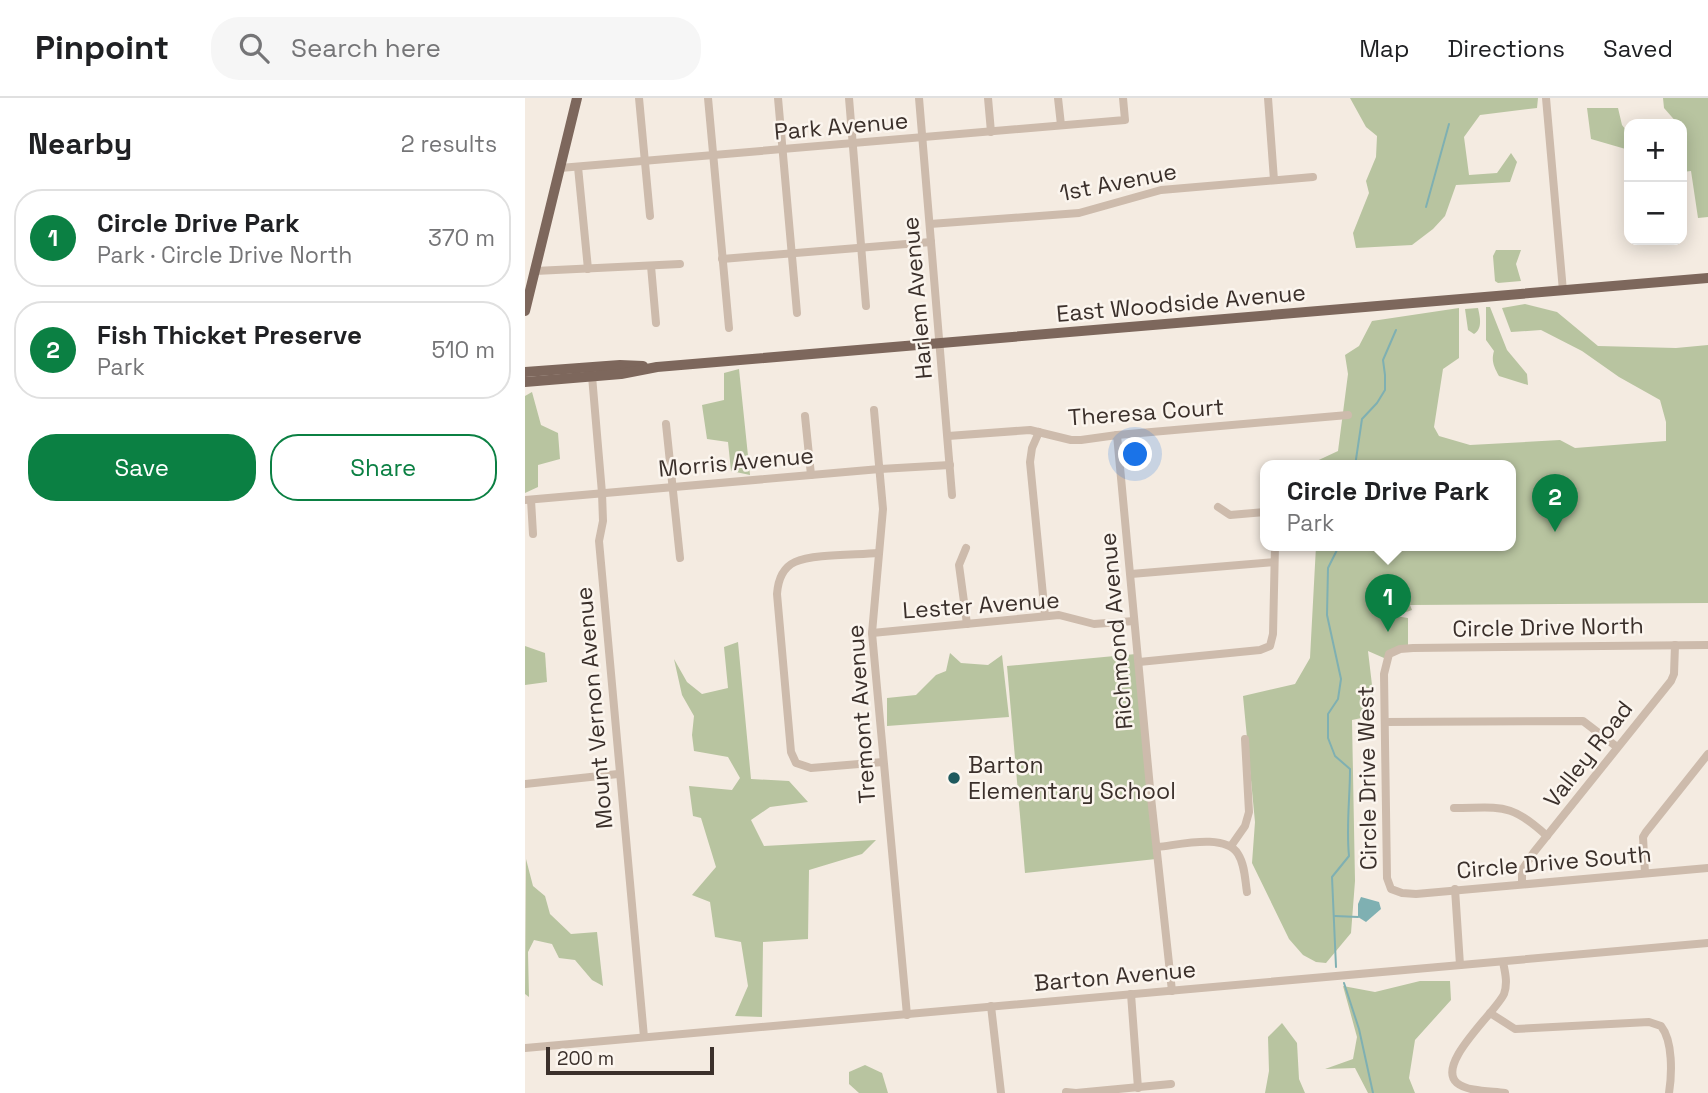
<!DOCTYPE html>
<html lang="en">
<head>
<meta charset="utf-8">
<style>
  body { margin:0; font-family:"Space Grotesk",sans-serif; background:#f6f6f6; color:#202124 }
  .controls { position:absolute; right:21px; top:21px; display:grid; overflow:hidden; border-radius:14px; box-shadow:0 4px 18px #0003 }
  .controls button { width:63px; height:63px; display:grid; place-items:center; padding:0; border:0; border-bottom:2px solid #e0e0e0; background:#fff; color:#202124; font:35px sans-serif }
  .scale { position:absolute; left:21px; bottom:18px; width:168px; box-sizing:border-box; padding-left:7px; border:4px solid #3b302b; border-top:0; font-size:19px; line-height:24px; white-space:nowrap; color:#3b302b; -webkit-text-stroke:5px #fbf5ee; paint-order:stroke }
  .you { position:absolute; left:611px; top:357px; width:24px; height:24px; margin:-18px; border:5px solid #fff; border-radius:50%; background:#1a73e8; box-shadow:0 0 0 10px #1a73e833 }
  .badge { display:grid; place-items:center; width:46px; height:46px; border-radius:50%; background:#0b8043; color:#fff; font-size:23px; font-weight:700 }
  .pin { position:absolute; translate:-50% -58px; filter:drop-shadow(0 2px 4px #0008) }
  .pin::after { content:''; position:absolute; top:37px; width:24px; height:21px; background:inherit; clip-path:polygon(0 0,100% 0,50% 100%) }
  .popup { position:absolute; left:735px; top:362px; width:256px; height:91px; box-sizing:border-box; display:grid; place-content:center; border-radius:14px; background:#fff; filter:drop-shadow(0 2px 5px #0005); font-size:23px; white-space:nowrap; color:#757577 }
  .popup b { font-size:26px; color:#202124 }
  .popup::after { content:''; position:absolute; left:50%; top:100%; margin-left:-14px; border:14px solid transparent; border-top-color:#fff }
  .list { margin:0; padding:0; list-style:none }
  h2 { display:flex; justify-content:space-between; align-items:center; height:91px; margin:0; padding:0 28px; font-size:30px }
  h2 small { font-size:23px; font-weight:400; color:#757577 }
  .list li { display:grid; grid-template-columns:46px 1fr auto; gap:21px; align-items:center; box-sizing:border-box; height:98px; margin:0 14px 14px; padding:0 14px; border:2px solid #e0e0e0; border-radius:28px }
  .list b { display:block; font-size:26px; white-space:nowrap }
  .list p { margin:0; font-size:23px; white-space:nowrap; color:#757577 }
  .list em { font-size:23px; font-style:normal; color:#757577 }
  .actions { display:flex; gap:14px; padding:21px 28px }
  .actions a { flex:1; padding:16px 0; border:2px solid #0b8043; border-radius:28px; text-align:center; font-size:24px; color:#0b8043 }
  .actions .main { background:#0b8043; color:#fff }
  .icon { flex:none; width:38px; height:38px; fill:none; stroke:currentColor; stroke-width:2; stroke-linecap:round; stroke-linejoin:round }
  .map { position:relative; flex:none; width:1183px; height:995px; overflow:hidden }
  header { display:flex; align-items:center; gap:42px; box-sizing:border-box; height:98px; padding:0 35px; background:#fff; border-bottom:2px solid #e0e0e0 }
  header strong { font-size:33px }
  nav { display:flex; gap:38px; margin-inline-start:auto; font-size:24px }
  .search { width:490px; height:63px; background:#f6f6f6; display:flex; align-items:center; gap:18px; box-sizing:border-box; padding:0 24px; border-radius:28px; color:#757577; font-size:26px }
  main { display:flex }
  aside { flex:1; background:#fff }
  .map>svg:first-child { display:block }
  .green { fill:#b8c4a0 }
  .water { fill:#7fb0b2 }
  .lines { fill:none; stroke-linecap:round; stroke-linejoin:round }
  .stream { stroke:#7fb0b2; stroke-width:2 }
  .minor { stroke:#cdbbac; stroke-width:8 }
  .major { stroke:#7d675c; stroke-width:10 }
  .poi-dot { fill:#1f5a5e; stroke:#fbf5ee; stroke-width:2.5 }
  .labels { text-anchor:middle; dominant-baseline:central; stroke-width:5; stroke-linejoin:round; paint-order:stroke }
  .street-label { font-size:23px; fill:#3b302b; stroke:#fbf5ee }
  .poi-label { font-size:23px; fill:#3b302b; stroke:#fbf5ee; text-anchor:start }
</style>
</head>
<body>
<header>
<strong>Pinpoint</strong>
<div class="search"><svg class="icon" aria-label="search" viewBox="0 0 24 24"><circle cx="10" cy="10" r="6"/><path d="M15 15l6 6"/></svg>Search here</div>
<nav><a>Map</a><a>Directions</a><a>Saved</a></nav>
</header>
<main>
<aside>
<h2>Nearby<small>2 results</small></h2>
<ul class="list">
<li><span class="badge">1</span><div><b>Circle Drive Park</b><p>Park · Circle Drive North</p></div><em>370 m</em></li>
<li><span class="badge">2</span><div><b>Fish Thicket Preserve</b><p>Park</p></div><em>510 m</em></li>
</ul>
<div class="actions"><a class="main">Save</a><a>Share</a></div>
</aside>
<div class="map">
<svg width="1183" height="995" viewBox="0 0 1183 995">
  <rect width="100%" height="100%" fill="#f4ebe1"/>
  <g class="green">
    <polygon points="825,0 1013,0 1012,10 955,17 939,39 944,77 972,75 986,55 992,64 985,84 931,87 920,118 908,131 887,147 831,150 828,135 844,95 841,83 851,59 852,38 841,29"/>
    <polygon points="1138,0 1183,0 1183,119 1173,120 1166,73 1157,74 1157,26 1153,26 1139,10"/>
    <polygon points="1062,10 1093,10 1097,27 1104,36 1104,52 1066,41"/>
    <polygon points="971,152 996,152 991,166 996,183 973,185 970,183 968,158"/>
    <polygon points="1000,206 1032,214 1073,248 1151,250 1183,247 1183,505 885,507 887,512 870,518 883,520 883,547 859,560 843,553 849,604 846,618 827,622 830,783 826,835 801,865 791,864 778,857 764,841 727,765 730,724 718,598 770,586 785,560 791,448 986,448 986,368 776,368 783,367 813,353 823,276 820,257 834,248 847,223 934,210 934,260 918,271 909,329 914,338 945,347 1035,342 1050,350 1141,343 1141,324 1135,302 1094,279 1057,253 1016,232 986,234 977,210"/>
    <path d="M961 209H965L982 252 1002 276 1003 287 974 278C969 269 966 263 969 253L961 242Z"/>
    <path d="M953 210C955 219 958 231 949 236L943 232 940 211Z"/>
    <polygon points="214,271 225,377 206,373 203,344 182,341 177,307 199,302 199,275"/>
    <polygon points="7,294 16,327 33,335 35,361 13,367 13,389 0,395 0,298"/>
    <polygon points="213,544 226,681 264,683 283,704 245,709 226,722 239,748 351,742 337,756 284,772 283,841 238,844 237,919 210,918 223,888 216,844 190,839 185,804 167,797 191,769 176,720 168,718 164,688 207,692 215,680 203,659 169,653 167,637 169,618 157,597 149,561 162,584 177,596 203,590 199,549"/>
    <polygon points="0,548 20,555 22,584 0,587"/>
    <polygon points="425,555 436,565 463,567 477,557 484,619 362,628 362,600 391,597 411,577 421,573"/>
    <polygon points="611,556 631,761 500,775 482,568"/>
    <polygon points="1,761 8,788 20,798 25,816 46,836 72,834 78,888 67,882 50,862 34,860 27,846 9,842 3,854 4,899 0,896"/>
    <polygon points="895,883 925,883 926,902 890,942 884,980 890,995 843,995 830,970 800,971 828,961 832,939 818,888 850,894"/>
    <polygon points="757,925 772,945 774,981 780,995 740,995 744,973 743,939"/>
    <polygon points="340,967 357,975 363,995 334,995 324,986 324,974"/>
  </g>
  <polygon class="water" points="836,799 854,804 856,811 841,824 833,819 833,806"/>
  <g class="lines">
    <g class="stream">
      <polyline points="901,109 924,26"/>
      <polyline points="830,368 837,321 852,305 860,292 860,277 858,262 871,232"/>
      <polyline points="810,818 833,819"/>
      <path d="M811 869 807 779 824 758C821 729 825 700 825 671L810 658 803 640V616L813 601 816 581 802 517 803 470 814 448"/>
      <polyline points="819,885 834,931 848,995"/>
    </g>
    <g class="minor">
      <polyline points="114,0 125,118"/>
      <polyline points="183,0 204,230"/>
      <polyline points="253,0 272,215"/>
      <polyline points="324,0 341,208"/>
      <polyline points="394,0 427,397"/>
      <polyline points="463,0 466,34"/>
      <polyline points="533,0 536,27"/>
      <polyline points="743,0 749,82"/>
      <polyline points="1021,0 1038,193"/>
      <polyline points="53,69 63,171"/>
      <polyline points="35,70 600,22 598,0"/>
      <polyline points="405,126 554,115 636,92 788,79"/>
      <polyline points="197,161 406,144"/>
      <polyline points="126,168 131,225"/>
      <polyline points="10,173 155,166"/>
      <polyline points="67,278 77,395 78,423 74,443 119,939"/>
      <polyline points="349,312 358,411 347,535 382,917"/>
      <polyline points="280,318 286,377"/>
      <polyline points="141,326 155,460"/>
      <polyline points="514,334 507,350 505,364 520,518"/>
      <polyline points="592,337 625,690 647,893"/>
      <polyline points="423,338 505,332 546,342 556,342 592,337 823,317"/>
      <polyline points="0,402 355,371 425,367"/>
      <polyline points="6,402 8,436"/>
      <polyline points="693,409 705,417 740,414"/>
      <polyline points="441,450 434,467 442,526"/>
      <path d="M353 455C332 457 287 456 270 464 257 470 253 482 252 496L266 654 271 665 286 670 358 664"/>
      <polyline points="606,476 749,464"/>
      <polyline points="347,535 534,517 569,526 609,523"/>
      <polyline points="1183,547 888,550 875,551 864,556 859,576 862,780 866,791 877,795 891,796 1183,770"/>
      <polyline points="614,564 735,552 745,548 748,536 750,448"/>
      <polyline points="860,624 1058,623 1092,649"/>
      <polyline points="0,686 93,676"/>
      <path d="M929 710C977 710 985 704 1022 738"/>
      <polyline points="706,748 720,728 724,714 720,641"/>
      <path d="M633 749C654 747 700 735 713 756 720 767 720 782 722 794"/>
      <polyline points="1120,775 1118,739 1121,734 1183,656"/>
      <polyline points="997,785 997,772 1009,754 1146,583 1149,576 1150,547"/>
      <polyline points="930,791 935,867"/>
      <path d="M978 864C980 874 983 885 979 896 971 914 910 966 932 985 943 994 967 993 980 995"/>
      <polyline points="606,896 613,990"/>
      <polyline points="466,908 476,995"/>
      <path d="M965 915 990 931 1124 924 1136 928C1148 943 1147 976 1144 995"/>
      <polyline points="0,950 1183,845"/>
      <polyline points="541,994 551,995 646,986"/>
    </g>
    <g class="major">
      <polyline points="0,213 52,0"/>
      <polyline points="0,274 95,267 118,268"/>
      <polyline points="0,284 96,276 132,269 1183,180"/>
    </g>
  </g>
  <circle class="poi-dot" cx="429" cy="680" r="7"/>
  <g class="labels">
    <g class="street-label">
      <text transform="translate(316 28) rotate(-5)">Park Avenue</text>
      <text transform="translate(593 84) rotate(-11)">1st Avenue</text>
      <text transform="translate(392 200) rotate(-95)">Harlem Avenue</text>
      <text transform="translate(656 205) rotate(-5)">East Woodside Avenue</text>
      <text transform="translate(621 314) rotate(-4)">Theresa Court</text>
      <text transform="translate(211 364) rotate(-5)">Morris Avenue</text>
      <text transform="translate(456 507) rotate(-4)">Lester Avenue</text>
      <text transform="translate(1023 529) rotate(-1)">Circle Drive North</text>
      <text transform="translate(591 533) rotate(-95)">Richmond Avenue</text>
      <text transform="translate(69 610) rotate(-95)">Mount Vernon Avenue</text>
      <text transform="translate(336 616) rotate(-94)">Tremont Avenue</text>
      <text transform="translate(1063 656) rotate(-52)">Valley Road</text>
      <text transform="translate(842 680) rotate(-91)">Circle Drive West</text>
      <text transform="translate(1029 764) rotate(-5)">Circle Drive South</text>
      <text transform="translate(590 878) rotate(-5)">Barton Avenue</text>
    </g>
    <g class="poi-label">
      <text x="443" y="667">Barton<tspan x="443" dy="26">Elementary School</tspan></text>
    </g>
  </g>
</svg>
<div class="controls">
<button>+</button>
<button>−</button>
</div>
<div class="scale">200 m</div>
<div class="you"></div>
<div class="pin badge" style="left:863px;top:534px">1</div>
<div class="popup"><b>Circle Drive Park</b>Park</div>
<div class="pin badge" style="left:1030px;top:434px">2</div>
</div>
</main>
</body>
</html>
